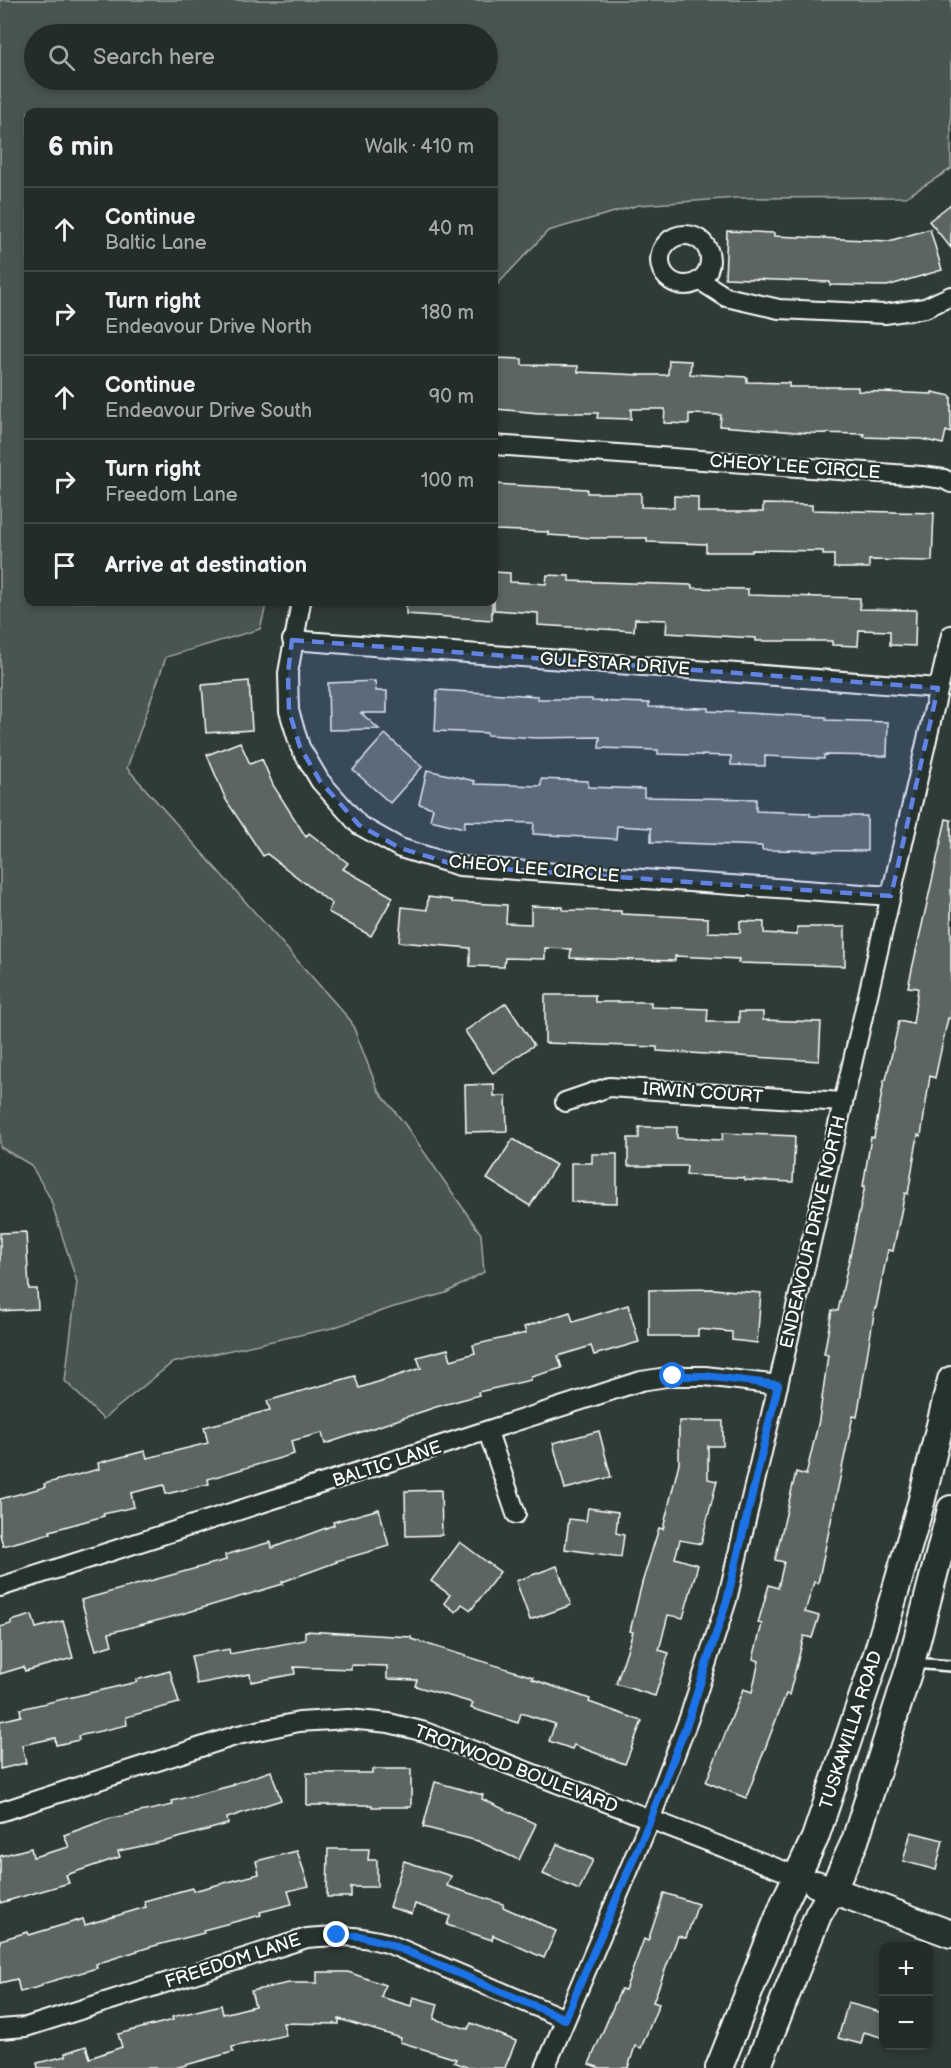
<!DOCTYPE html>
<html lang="en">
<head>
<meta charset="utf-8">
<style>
  body { margin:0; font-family:"Balsamiq Sans",sans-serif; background:#2b3430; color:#f1f3f6 }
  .controls { position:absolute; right:18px; bottom:18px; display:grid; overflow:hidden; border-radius:12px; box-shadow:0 3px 9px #0003 }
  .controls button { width:54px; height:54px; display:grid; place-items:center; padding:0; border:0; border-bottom:2px solid #404845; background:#232c28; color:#f1f3f6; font:30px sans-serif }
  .stop { position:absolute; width:18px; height:18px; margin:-14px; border:4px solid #1a73e8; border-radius:50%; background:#fff }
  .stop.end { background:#1a73e8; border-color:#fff; box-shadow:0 2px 6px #0008 }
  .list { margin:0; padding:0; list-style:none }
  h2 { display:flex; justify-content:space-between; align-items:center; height:78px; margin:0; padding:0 24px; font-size:26px }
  h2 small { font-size:20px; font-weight:400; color:#a3a7a8 }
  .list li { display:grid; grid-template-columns:39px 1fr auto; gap:18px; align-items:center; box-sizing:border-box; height:84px; padding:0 24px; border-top:2px solid #404845 }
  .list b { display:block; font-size:22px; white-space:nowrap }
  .list p { margin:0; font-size:20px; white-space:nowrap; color:#a3a7a8 }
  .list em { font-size:20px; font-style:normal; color:#a3a7a8 }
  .icon { flex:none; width:33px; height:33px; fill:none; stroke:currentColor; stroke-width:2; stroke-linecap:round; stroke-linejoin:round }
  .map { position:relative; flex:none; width:951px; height:2068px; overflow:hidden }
  .search { position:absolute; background:#232c28; box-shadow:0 3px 9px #0003; left:24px; top:24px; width:474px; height:66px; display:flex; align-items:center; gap:15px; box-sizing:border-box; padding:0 21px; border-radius:33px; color:#a3a7a8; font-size:22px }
  .panel { position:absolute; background:#232c28; box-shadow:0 3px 9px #0003; left:24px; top:108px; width:474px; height:498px; border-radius:12px }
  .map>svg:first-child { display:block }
  .green { fill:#4a544f; stroke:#a4aaa7; stroke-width:1.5; fill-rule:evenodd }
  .building { fill:#5b6661; stroke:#fff; stroke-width:1.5 }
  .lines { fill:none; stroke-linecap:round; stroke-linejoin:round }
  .lane-casing { stroke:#fff; stroke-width:14 }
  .street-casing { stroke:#fff; stroke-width:22 }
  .secondary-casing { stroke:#fff; stroke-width:30 }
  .lane { stroke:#26332d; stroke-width:9 }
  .street { stroke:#26332d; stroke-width:18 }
  .secondary { stroke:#26332d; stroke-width:26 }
  .route { stroke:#1a73e8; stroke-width:8 }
  .marked { fill:#6183e4; fill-opacity:0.2; stroke:#6183e4; stroke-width:4.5; stroke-dasharray:12 8; stroke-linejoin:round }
  .labels { text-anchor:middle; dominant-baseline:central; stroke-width:4.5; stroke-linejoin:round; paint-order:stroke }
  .street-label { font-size:18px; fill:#fff; stroke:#26332d }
</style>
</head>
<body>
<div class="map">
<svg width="951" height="2068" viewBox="0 0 951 2068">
  <rect width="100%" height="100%" fill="#2f3b35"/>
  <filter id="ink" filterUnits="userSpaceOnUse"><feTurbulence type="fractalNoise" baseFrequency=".0167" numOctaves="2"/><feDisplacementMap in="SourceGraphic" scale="12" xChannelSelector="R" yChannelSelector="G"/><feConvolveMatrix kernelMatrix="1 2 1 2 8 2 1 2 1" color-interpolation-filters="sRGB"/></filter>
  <g filter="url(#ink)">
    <path class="green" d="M0 0H951V169L906 197 737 198 639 205 548 231 494 288V112H28V602H267L260 629 166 657 127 768 351 1021 378 1090 404 1123 481 1234 484 1272 446 1293 394 1307 332 1328 172 1363 103 1419 65 1381 77 1282 50 1198 31 1165 0 1147ZM34 34H488V80H34Z"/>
    <g class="building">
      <polygon points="951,204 951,248 929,221"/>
      <polygon points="930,229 942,270 887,286 830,285 830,282 725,278 727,231 774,233 774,236 889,241"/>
      <polygon points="494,358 522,359 522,365 578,366 578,372 641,375 668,375 669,360 691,361 690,374 747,377 747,382 789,383 789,387 858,387 858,391 932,394 932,392 951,396 951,433 946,431 943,444 921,439 864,437 864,434 809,433 720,426 721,415 689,414 689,424 664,423 665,409 631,409 631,419 597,418 598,413 539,413 496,409 497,396 494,396"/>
      <polygon points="494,484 587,489 587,493 641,493 641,507 674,508 674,496 698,497 698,512 763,512 763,504 812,505 812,510 934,513 932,561 869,560 869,568 834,568 834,555 823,555 823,551 752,550 752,552 706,552 706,544 647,542 647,538 593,538 548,535 548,532 494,530"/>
      <polygon points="494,572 510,573 510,582 532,583 546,584 547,575 569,576 569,581 692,585 692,588 748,589 748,595 860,598 860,609 916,610 915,646 890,645 890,631 859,630 858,646 832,645 832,641 756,641 756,638 666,633 667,620 635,619 634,631 538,625 538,613 494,610"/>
      <polygon points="406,602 492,602 492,620 406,614"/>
      <polygon points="249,681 252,730 206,733 202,685"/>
      <polygon points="375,681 376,691 387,691 387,713 361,713 379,729 329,730 328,683"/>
      <polygon points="437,690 538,696 538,699 592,699 592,701 649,703 649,707 708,708 708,711 826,717 826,720 888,722 887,756 824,755 824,759 765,756 765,766 731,765 731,756 658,754 658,750 599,748 600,737 536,738 487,735 487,733 435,731"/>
      <polygon points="385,734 422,767 390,803 353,770"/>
      <polygon points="240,742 250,764 262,759 273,785 306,837 309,833 348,863 343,869 393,897 371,936 328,912 332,904 267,854 263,856 226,800 207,755"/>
      <polygon points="427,770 475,781 474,784 541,786 541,779 588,781 588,787 644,789 644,797 756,799 756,811 810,813 810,816 867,816 867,851 762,850 762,846 651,842 651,828 617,826 616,839 533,834 534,823 465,821 464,828 430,820 433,808 419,804"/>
      <polygon points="946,819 951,820 951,1019 948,1018 935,1078 930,1076 921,1136 918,1135 908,1194 905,1193 893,1251 888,1250 876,1308 875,1308 857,1417 853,1416 818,1583 814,1582 805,1612 819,1616 812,1638 804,1636 789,1695 786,1694 746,1798 706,1782 743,1689 752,1692 759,1661 753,1659 762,1624 758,1623 769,1585 778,1588 784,1562 775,1560 796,1472 806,1475 819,1420 828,1355 824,1354 832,1310 838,1311 865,1186 863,1186 871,1137 874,1138 884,1080 886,1080 899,1021 913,1024 918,988 908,987"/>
      <polygon points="428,897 452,900 452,902 507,905 506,923 531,924 531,906 563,907 563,910 621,911 621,914 708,918 708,932 740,933 740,921 764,922 764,933 797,935 797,927 845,927 845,966 738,963 739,959 675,956 675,961 570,958 571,949 545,948 545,959 505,958 504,967 470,966 470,948 399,942 402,907 427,910"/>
      <polygon points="545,995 595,995 595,1002 651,1002 651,1007 708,1009 707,1022 739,1022 739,1012 763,1012 763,1020 821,1022 819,1061 657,1051 657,1047 545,1043"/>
      <polygon points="506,1003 534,1045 493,1073 465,1031"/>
      <polygon points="494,1084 494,1096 506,1096 507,1131 466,1132 465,1085"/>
      <polygon points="639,1127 677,1127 677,1138 722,1140 723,1133 795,1136 793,1182 744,1180 744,1178 686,1175 687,1166 628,1166 628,1138 639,1138"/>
      <polygon points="513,1139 556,1165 530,1206 487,1179"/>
      <polygon points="592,1154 617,1154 617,1203 571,1202 571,1163 592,1163"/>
      <polygon points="26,1232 29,1289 37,1289 38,1309 0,1311 0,1233"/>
      <polygon points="713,1289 761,1293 757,1343 732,1340 732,1332 698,1329 698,1336 649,1336 649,1290"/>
      <polygon points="628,1305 639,1342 594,1355 591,1346 558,1356 562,1368 531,1377 531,1380 478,1392 479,1395 436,1407 325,1444 322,1433 291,1441 294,1454 208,1479 209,1484 166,1494 164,1485 131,1493 134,1507 103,1514 104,1516 50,1531 51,1533 3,1546 0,1534 0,1499 45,1487 44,1484 99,1469 98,1463 145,1451 147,1458 208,1443 204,1427 270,1410 267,1401 355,1376 359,1388 421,1368 417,1357 448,1349 451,1360 475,1353 473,1345 526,1333 524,1327 570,1312 573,1322"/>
      <polygon points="679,1421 723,1421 723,1446 708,1446 708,1479 717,1481 701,1544 680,1540 675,1558 698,1565 683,1618 668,1615 659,1650 669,1653 655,1696 616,1684 633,1632 630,1631 642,1583 659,1528 663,1529 679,1463"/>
      <polygon points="599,1431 611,1477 565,1489 553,1443"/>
      <polygon points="441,1490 442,1535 406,1536 405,1491"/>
      <polygon points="588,1508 618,1512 616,1533 624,1535 621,1557 565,1549 569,1519 586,1521"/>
      <polygon points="379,1509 389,1546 336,1561 337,1562 282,1582 283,1584 175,1616 109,1633 112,1645 96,1650 81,1600 226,1560 225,1555 271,1542 272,1548 334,1525 333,1522"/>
      <polygon points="460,1542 500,1572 471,1610 462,1604 456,1612 444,1603 450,1595 431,1581"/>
      <polygon points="557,1566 571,1605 530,1620 516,1581"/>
      <polygon points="32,1615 36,1628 63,1621 73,1658 25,1671 23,1667 0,1674 0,1627 11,1624 11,1621"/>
      <polygon points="305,1631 411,1637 411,1639 533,1677 532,1679 590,1699 589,1702 642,1721 625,1764 574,1745 572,1749 549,1741 555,1724 521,1713 518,1723 471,1708 473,1703 415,1686 417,1680 387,1679 387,1666 351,1665 351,1669 294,1667 295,1674 251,1682 250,1674 197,1684 191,1656 229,1649 230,1654 305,1640"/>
      <polygon points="170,1671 179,1703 126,1717 127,1725 78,1736 79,1740 56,1745 55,1738 22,1745 26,1763 0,1769 0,1721 21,1716 20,1709 137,1682 136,1680"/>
      <polygon points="372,1769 411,1769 411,1807 372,1807 372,1805 307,1805 307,1773 372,1773"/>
      <polygon points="271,1771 281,1800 227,1818 228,1824 171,1840 118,1851 120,1857 66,1875 69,1883 0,1903 0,1856 31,1848 33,1857 69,1847 64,1835 108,1819 173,1805 172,1801 234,1785 233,1784"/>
      <polygon points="435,1782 483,1795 482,1799 536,1824 519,1860 478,1841 423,1827"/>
      <polygon points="911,1832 943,1840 936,1870 903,1861"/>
      <polygon points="557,1844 593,1860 579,1890 543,1874"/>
      <polygon points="328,1849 369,1849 368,1860 377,1860 377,1887 351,1887 351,1897 327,1897"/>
      <polygon points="297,1851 309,1886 288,1891 292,1904 260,1912 261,1915 203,1930 204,1933 150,1947 96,1964 97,1968 42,1984 42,1986 20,1992 17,1979 0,1983 0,1940 28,1932 29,1935 83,1919 85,1925 146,1907 144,1901 192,1888 193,1891 259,1874 256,1861"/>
      <polygon points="404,1861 451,1876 447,1886 503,1904 503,1907 556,1931 544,1958 493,1935 492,1940 447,1925 450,1916 415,1904 412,1914 389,1907"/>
      <polygon points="664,1893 698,1904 686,1938 678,1936 653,2002 659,2004 641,2048 635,2046 628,2068 600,2068 589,2064 621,1989 625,1990 644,1939 648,1941"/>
      <polygon points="317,1972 348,1972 385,1985 381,1997 411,2006 413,1997 438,2004 434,2019 468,2029 471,2023 516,2041 505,2068 469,2068 454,2062 456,2059 400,2042 401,2038 339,2019 339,2024 283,2023 286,2035 232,2047 233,2052 175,2068 38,2068 37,2063 66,2056 65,2053 86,2046 90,2058 122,2047 118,2034 173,2020 172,2017 221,2005 223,2014 255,2006 251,1991 289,1983 317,1983"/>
      <polygon points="848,2003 884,2013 884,2038 864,2032 861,2044 838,2038"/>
    </g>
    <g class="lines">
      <defs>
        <polyline id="lane" points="913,1663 951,1666"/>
        <g id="street">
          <circle cx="685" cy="260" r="25"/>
          <polyline points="701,281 726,297 779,309 885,314 925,308 951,296"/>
          <polyline points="494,445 922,476 944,479 951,483"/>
          <polyline points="301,602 288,673 289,711 300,747 320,781 359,825 400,848 459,866 891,896"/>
          <polyline points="292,640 938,688"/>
          <polyline points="565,1102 609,1087 843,1102"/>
          <polyline points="488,1432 516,1514"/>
          <polyline points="0,1587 641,1381 673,1376 705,1376 778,1385"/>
          <polyline points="0,1812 238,1735 299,1722 348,1719 389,1723 425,1732 797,1876"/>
          <path d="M0 2029 26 2027 307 1938C338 1935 356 1935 387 1943L565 2019"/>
          <polyline points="545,2068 650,1820 689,1718 727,1600 778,1385 951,635"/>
        </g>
        <g id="secondary">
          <polyline points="816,1884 951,1934"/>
          <polyline points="719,2068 785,1901 815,1838 877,1654 921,1503 951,1380"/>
          <polyline points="757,2068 818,1915 832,1891 855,1841 911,1663 951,1509"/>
        </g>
      </defs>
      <use href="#lane" class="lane-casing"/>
      <use href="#street" class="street-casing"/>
      <use href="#secondary" class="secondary-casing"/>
      <use href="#lane" class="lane"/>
      <use href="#street" class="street"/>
      <use href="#secondary" class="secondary"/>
    </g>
  </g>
  <g class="lines" filter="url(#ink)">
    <polyline class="route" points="337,1935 360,1936 387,1943 565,2019 650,1820 689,1718 727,1600 778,1385 705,1376 673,1376"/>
  </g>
  <path class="marked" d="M292 640 938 688 891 896 459 866 400 848 359 825 320 781 300 747 289 711 288 673Z"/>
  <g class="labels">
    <g class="street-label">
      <text transform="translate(795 467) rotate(4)">CHEOY LEE CIRCLE</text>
      <text transform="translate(615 664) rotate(4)">GULFSTAR DRIVE</text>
      <text transform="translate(534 869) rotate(5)">CHEOY LEE CIRCLE</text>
      <text transform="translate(703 1093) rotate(4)">IRWIN COURT</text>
      <text transform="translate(813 1232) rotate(-77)">ENDEAVOUR DRIVE NORTH</text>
      <text transform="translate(387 1464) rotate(-18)">BALTIC LANE</text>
      <text transform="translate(851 1730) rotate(-72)">TUSKAWILLA ROAD</text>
      <text transform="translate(516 1769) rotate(21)">TROTWOOD BOULEVARD</text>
      <text transform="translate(233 1961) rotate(-18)">FREEDOM LANE</text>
    </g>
  </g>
</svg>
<div class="controls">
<button>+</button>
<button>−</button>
</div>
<div class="stop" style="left:673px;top:1376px"></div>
<div class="stop end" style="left:337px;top:1935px"></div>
<div class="search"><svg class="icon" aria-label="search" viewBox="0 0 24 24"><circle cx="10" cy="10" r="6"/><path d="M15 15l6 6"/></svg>Search here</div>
<section class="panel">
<h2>6 min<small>Walk · 410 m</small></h2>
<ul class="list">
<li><svg class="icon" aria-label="ahead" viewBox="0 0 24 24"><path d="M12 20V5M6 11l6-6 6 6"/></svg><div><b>Continue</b><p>Baltic Lane</p></div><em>40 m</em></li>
<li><svg class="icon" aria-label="right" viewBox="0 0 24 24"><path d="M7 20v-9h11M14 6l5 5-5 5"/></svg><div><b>Turn right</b><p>Endeavour Drive North</p></div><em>180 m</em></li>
<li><svg class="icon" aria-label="ahead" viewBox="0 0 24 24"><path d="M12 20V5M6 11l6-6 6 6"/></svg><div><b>Continue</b><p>Endeavour Drive South</p></div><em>90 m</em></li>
<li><svg class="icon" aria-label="right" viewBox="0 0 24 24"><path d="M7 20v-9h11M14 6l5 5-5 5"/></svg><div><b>Turn right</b><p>Freedom Lane</p></div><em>100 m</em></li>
<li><svg class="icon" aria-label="arrive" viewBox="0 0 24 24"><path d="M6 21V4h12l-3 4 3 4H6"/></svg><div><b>Arrive at destination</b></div></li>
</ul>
</section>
</div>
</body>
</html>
